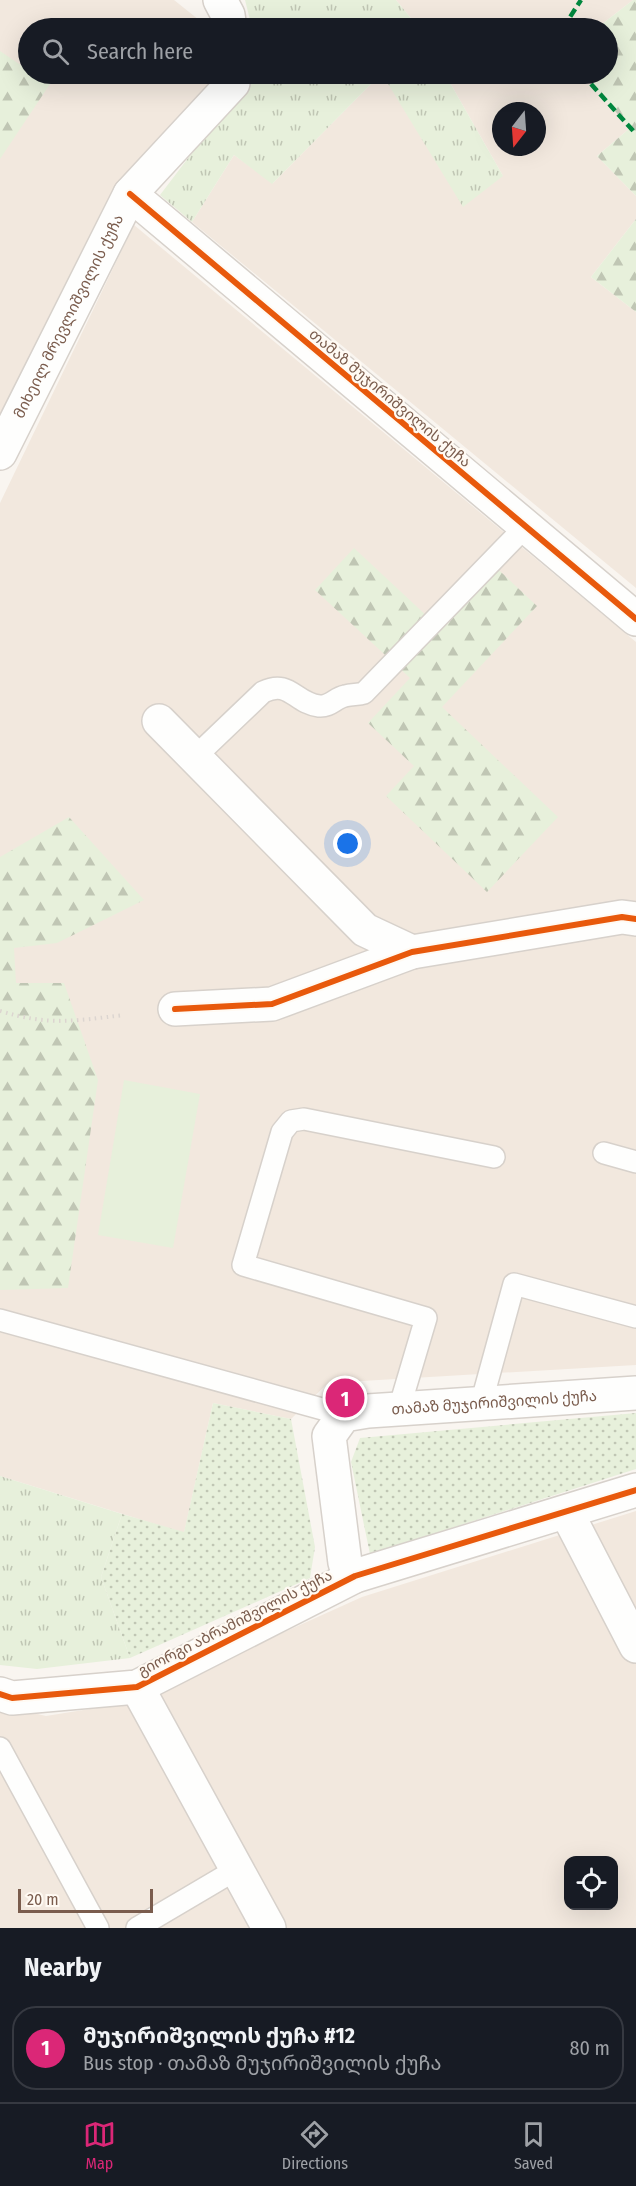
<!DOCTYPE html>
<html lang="en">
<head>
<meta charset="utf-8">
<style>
  body { margin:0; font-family:"Fira Sans Condensed","Noto Sans Georgian",sans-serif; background:#242831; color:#f1f3f6 }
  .controls { position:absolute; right:18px; bottom:18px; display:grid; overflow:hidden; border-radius:12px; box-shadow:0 6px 24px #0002 }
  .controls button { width:54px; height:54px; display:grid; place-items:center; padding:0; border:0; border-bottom:2px solid #363941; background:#171b24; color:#f1f3f6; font:30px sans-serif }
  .compass { position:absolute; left:492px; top:102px; width:54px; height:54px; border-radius:50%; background:#171b24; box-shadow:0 6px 24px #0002; rotate:197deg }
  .scale { position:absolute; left:18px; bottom:15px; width:135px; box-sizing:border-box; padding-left:6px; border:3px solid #7a5c4d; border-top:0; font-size:16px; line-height:21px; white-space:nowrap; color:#7a5c4d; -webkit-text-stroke:4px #fffaf3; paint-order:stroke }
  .you { position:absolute; left:348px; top:844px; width:21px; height:21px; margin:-15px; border:4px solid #fff; border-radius:50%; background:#1a73e8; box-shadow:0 0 0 9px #1a73e833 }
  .badge { display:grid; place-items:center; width:39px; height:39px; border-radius:50%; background:#db2777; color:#fff; font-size:20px; font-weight:700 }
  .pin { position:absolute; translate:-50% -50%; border:3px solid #fff; box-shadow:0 2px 6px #0006 }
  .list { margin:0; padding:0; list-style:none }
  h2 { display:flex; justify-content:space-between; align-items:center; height:78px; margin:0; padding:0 24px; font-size:26px }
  h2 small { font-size:20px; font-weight:400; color:#9ea1a6 }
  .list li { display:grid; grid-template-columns:39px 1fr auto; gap:18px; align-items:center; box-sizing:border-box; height:84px; margin:0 12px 12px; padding:0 12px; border:2px solid #363941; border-radius:24px }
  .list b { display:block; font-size:22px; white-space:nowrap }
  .list p { margin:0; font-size:20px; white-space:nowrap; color:#9ea1a6 }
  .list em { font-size:20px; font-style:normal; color:#9ea1a6 }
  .icon { flex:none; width:33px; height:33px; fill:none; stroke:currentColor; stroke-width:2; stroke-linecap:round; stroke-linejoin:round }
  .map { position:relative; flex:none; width:636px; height:1928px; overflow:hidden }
  .search { position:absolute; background:#171b24; box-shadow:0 6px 24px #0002; left:18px; right:18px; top:18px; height:66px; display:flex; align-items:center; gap:15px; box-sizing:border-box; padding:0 21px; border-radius:33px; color:#9ea1a6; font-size:22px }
  .sheet { height:174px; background:#171b24 }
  nav { display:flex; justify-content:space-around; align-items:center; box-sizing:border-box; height:84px; border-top:2px solid #363941; background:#171b24; font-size:16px; color:#9ea1a6 }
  nav a { display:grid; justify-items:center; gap:3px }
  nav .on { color:#db2777 }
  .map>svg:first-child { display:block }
  .residential { fill:#f2e8de; fill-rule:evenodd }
  .grass { fill:url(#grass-tufts) }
  .forest { fill:url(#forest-firs) }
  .park { fill:url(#park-dots) }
  .pitch { fill:#e7f0db }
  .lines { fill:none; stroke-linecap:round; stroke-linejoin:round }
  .service-casing { stroke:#d7d1cb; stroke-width:24 }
  .minor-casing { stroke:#d7d1cb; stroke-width:36 }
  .path { stroke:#dcd5d0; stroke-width:4; stroke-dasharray:1.5 4.5; stroke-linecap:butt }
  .service { stroke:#fefefd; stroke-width:21 }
  .minor { stroke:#fefefd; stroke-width:33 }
  .quiet { stroke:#00873e; stroke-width:4.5; stroke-dasharray:9 4.5; stroke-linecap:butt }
  .cycleway-casing { stroke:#fffaf3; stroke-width:10 }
  .cycleway { stroke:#e8590c; stroke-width:6 }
  .labels { text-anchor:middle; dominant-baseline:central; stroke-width:4.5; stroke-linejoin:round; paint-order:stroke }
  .street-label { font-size:15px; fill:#7a5c4d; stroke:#fffaf3 }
</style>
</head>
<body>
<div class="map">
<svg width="636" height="1928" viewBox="0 0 636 1928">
  <defs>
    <pattern id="grass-tufts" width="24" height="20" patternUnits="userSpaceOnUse" patternTransform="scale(1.5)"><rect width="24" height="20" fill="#e7f0db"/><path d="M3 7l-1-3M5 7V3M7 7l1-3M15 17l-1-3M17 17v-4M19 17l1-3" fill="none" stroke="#c0c6b4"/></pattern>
    <pattern id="forest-firs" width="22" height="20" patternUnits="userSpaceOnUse" patternTransform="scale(1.5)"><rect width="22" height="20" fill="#e7f0db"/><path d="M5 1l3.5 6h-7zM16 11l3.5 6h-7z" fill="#c0c6b4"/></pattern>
    <pattern id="park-dots" width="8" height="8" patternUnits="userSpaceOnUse" patternTransform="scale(1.5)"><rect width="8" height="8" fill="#e7f0db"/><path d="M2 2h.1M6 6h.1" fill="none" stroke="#c0c6b4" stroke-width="1.8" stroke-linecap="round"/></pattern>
  </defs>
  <rect width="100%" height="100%" fill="#f9f5f0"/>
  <g class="residential">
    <polygon points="0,0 174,0 209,28 28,28 28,74 221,74 0,432"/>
    <polygon points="396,0 633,0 597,28 419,28"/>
    <path d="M381 74 503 176 445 74H582L630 128 597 156 636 196V219L591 277 636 312V588L192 222 234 155 273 183ZM501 111H537V147H501Z"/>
    <polygon points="134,225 636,642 636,1365 328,1383 291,1419 213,1403 184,1533 0,1476 0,503"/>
    <path d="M636 1511V1928H0V1705L46 1716 127 1703 362 1597ZM568 1860H614V1906H568Z"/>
  </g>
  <g class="grass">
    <polygon points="245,0 396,0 419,28 252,28"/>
    <polygon points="248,74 381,74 272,184 234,155 192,222 160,195 236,95"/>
    <polygon points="382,74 445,74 503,176 463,207"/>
    <polygon points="0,1476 122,1514 101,1577 130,1658 37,1669 0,1665"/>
  </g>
  <g class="forest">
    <polygon points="633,0 636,0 636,196 597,156 630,128 582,74 608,74 608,28 597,28"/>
    <polygon points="0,51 28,70 28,74 34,74 50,84 0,159"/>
    <polygon points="636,219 636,312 591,277"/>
    <polygon points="354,548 430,619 487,559 537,606 442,707 558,817 487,892 386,796 414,766 368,723 410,678 315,590"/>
    <polygon points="69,817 144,900 57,943 14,948 16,983 64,983 98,1080 68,1288 0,1290 0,857"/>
  </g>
  <g class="park">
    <polygon points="213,1403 291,1419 315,1547 310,1578 130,1658 101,1577 122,1514 184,1532"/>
    <polygon points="636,1413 636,1469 370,1554 351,1462 360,1438"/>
  </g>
  <polygon class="pitch" points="124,1080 200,1094 173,1248 98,1235"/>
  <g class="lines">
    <defs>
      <g id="service">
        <path d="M195 757 263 692C290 679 294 703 319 706 330 707 335 698 345 696 352 694 358 695 364 693L525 527"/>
        <polyline points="604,1153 636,1162"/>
        <polyline points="0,1320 344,1415"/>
        <polyline points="481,1404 514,1284 636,1317"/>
        <polyline points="399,1409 426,1318 243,1265 282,1132 291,1121 304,1119 494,1157"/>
        <polyline points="0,1748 98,1928"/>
        <polyline points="137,1928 237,1869"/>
      </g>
      <g id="minor">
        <polyline points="220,0 228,15 230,28"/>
        <polyline points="130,194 636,619"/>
        <path id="s1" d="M0 453 130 194 233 83V74"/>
        <polyline points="159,721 365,930 412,952"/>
        <polyline points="175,1009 272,1004 412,952 622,917 636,919"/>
        <polyline points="567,1513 636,1646"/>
        <path id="s2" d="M355 1576 345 1563 329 1436 344 1415 368 1411 636 1393"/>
        <polyline points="137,1687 269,1928"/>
        <polyline points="0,1694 12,1698 137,1687 355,1576 636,1490"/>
      </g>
    </defs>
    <use href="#service" class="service-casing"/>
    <use href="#minor" class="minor-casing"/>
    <path class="path" d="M0 1011C50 1026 73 1021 124 1015"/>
    <use href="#service" class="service"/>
    <use href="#minor" class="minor"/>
    <g class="quiet">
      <polyline points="563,28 581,0"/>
      <polyline points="582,74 636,134"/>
    </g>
    <defs>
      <g id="cycleway">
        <polyline points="130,194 636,619"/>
        <polyline points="175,1009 272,1004 412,952 622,917 636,919"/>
        <polyline points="0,1694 12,1698 137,1687 355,1576 636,1490"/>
      </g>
    </defs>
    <use href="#cycleway" class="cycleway-casing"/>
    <use href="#cycleway" class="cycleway"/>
  </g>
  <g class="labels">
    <g class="street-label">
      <text stroke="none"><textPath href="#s1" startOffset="153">მიხეილ მრევლიშვილის ქუჩა</textPath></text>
      <text transform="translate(390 398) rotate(40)">თამაზ მუჯირიშვილის ქუჩა</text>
      <text stroke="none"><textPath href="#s2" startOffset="321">თამაზ მუჯირიშვილის ქუჩა</textPath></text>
      <text transform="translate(235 1623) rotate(-27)">გიორგი აბრამიშვილის ქუჩა</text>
    </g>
  </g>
</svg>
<div class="controls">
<button><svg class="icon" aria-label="locate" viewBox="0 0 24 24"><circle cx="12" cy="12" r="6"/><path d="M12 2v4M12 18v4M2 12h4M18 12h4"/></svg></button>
</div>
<svg class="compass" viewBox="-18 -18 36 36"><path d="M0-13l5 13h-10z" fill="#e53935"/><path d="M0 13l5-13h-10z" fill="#9ea1a6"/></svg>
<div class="scale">20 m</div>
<div class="you"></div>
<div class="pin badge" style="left:345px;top:1398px">1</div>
<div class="search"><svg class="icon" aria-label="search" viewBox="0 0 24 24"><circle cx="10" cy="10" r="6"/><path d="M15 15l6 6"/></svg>Search here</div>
</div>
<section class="sheet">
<h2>Nearby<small></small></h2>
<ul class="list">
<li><span class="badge">1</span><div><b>მუჯირიშვილის ქუჩა #12</b><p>Bus stop · თამაზ მუჯირიშვილის ქუჩა</p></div><em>80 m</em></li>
</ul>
</section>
<nav>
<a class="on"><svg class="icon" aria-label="map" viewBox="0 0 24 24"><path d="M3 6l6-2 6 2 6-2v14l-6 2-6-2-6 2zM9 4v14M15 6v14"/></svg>Map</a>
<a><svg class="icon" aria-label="directions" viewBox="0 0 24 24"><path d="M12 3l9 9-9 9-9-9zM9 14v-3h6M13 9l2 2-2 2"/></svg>Directions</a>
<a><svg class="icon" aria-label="saved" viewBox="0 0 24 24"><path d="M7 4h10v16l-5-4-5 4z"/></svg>Saved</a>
</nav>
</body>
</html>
